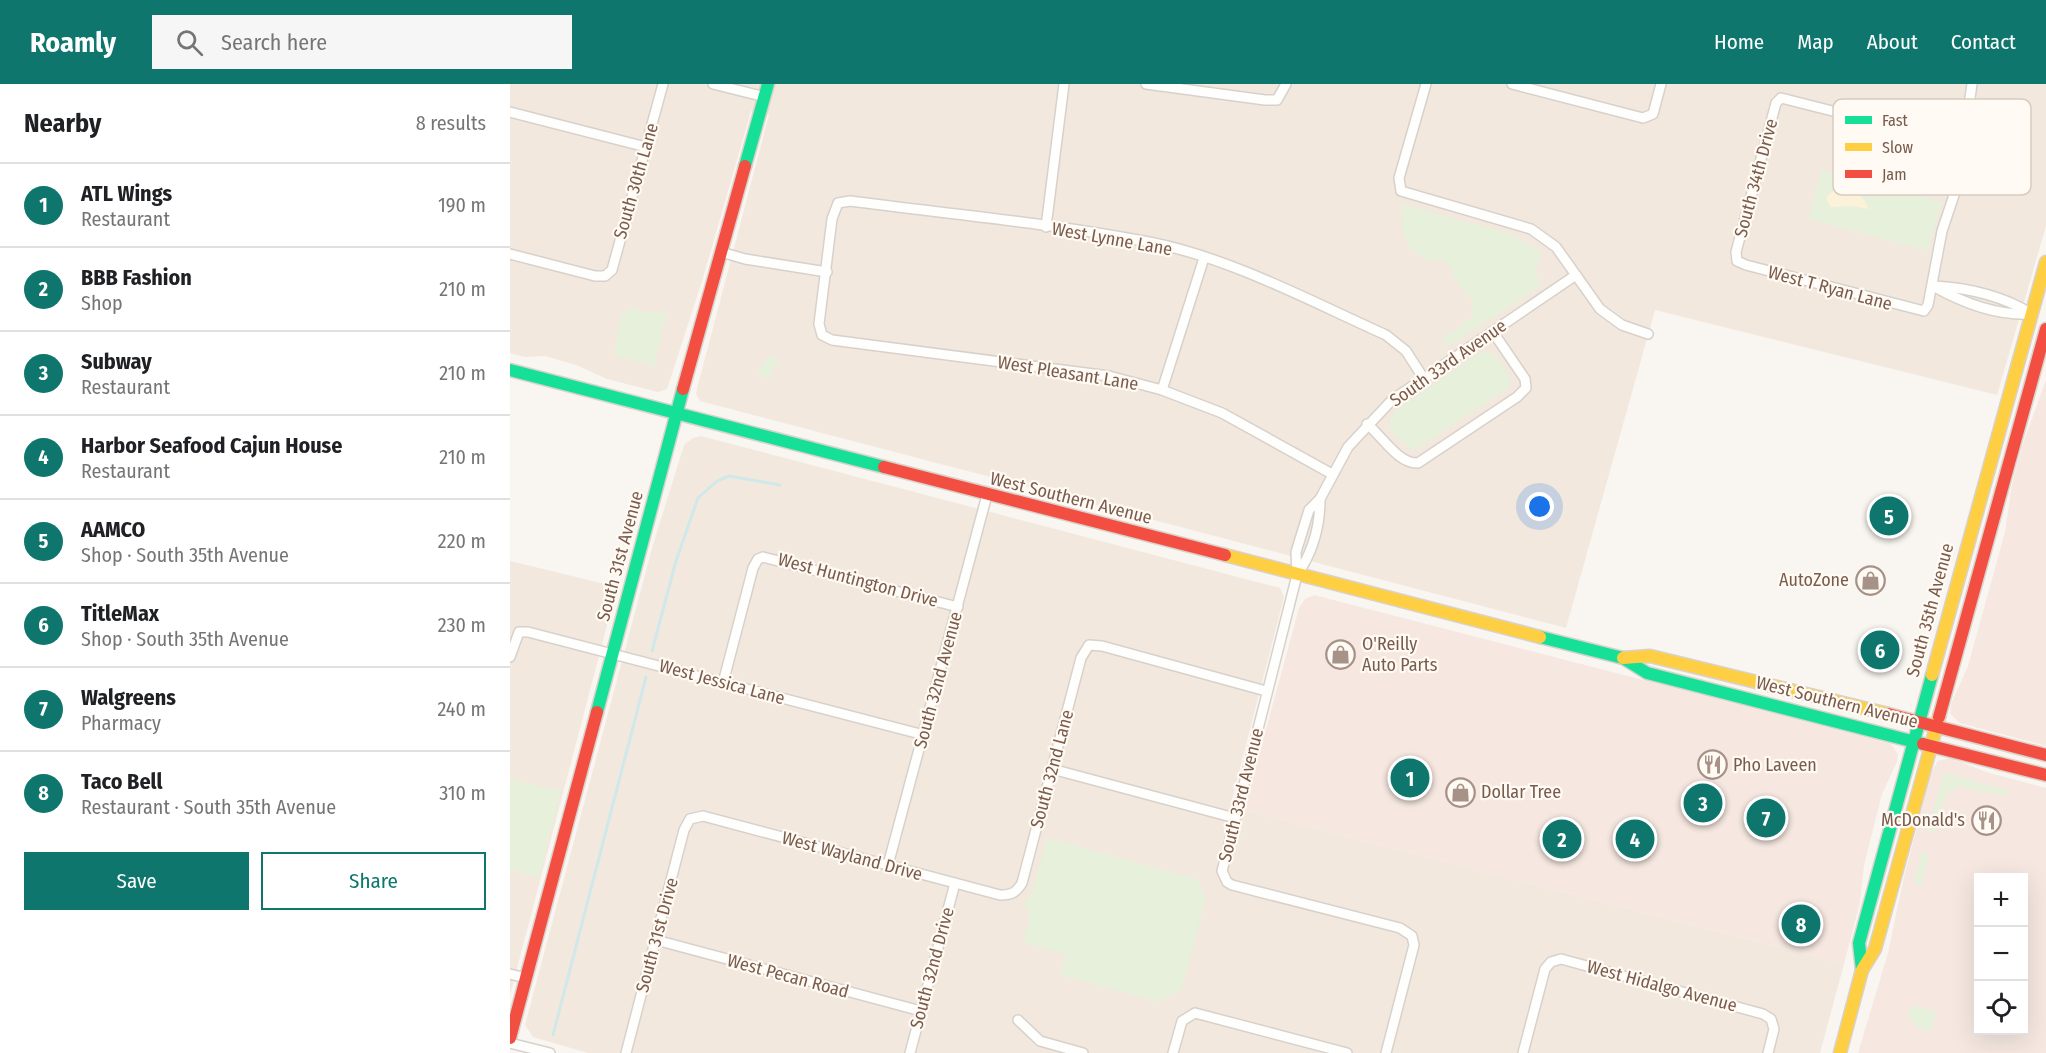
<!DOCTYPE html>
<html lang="en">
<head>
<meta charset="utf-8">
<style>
  body { margin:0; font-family:"Fira Sans Condensed",sans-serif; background:#f6f6f6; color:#202124 }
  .controls { position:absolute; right:18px; bottom:18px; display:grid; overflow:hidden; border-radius:0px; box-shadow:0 6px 24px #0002 }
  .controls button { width:54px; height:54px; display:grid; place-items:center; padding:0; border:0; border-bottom:2px solid #e0e0e0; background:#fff; color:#202124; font:30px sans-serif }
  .you { position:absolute; left:1030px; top:423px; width:21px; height:21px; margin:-15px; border:4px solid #fff; border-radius:50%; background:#1a73e8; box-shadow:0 0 0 9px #1a73e833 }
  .badge { display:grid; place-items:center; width:39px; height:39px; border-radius:50%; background:#0f766e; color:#fff; font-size:20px; font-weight:700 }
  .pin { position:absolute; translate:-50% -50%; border:3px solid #fff; box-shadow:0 2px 6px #0006 }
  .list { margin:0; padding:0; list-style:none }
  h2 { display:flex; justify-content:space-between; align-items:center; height:78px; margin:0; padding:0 24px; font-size:26px }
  h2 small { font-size:20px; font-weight:400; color:#757577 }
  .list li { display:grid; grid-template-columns:39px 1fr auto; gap:18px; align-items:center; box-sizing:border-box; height:84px; padding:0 24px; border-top:2px solid #e0e0e0 }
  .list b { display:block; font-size:22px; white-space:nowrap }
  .list p { margin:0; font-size:20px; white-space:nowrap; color:#757577 }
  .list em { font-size:20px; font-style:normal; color:#757577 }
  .actions { display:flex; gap:12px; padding:18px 24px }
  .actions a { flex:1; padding:14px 0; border:2px solid #0f766e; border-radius:0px; text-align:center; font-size:21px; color:#0f766e }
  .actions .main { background:#0f766e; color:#fff }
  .icon { flex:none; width:33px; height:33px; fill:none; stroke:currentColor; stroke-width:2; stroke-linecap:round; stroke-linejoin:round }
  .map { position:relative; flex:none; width:1536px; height:969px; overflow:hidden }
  header { display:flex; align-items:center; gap:36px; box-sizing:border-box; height:84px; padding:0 30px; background:#0f766e; color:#fff }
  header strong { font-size:28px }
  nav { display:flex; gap:33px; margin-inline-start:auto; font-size:21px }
  .search { width:420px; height:54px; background:#f6f6f6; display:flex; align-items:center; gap:15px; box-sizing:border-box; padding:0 21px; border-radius:0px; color:#757577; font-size:22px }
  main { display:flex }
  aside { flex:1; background:#fff }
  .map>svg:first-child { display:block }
  .residential { fill:#f2e8de }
  .commercial { fill:#f6e8e1; fill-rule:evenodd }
  .green { fill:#e7f0db }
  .sand { fill:#fbf2d9 }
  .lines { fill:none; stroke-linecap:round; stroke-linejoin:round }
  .stream { stroke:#d0e8ea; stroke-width:3 }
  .street-casing { stroke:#d7d1cb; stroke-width:12 }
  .fast-casing { stroke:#d9d2cb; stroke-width:15 }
  .slow-casing { stroke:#d9d2cb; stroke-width:15 }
  .jam-casing { stroke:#d9d2cb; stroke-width:15 }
  .street { stroke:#fefefd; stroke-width:9 }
  .fast { stroke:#16e098; stroke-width:12 }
  .slow { stroke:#ffcf43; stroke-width:12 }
  .jam { stroke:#f24e42; stroke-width:12 }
  .labels { text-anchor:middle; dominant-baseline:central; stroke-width:4.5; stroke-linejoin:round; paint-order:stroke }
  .street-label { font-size:18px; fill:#7a5c4d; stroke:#fffaf3 }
  .poi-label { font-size:18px; fill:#7a5c4d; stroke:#fffaf3; text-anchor:start }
  .key { fill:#fffaf3; stroke:#d7cbc1; stroke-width:1.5 }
  .key-label { font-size:16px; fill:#7a5c4d }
</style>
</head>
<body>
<header>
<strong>Roamly</strong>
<div class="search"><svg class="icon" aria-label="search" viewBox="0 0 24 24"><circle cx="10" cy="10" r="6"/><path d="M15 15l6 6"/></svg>Search here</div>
<nav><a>Home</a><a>Map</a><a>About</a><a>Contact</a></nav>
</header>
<main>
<aside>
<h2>Nearby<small>8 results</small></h2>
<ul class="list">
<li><span class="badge">1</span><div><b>ATL Wings</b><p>Restaurant</p></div><em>190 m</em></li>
<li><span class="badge">2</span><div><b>BBB Fashion</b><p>Shop</p></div><em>210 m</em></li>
<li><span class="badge">3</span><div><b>Subway</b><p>Restaurant</p></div><em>210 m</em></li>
<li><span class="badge">4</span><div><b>Harbor Seafood Cajun House</b><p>Restaurant</p></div><em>210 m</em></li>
<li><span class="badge">5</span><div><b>AAMCO</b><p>Shop · South 35th Avenue</p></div><em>220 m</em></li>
<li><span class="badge">6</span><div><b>TitleMax</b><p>Shop · South 35th Avenue</p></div><em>230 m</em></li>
<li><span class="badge">7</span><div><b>Walgreens</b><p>Pharmacy</p></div><em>240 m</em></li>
<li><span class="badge">8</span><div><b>Taco Bell</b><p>Restaurant · South 35th Avenue</p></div><em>310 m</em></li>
</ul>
<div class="actions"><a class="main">Save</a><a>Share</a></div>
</aside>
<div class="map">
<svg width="1536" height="969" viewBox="0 0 1536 969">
  <rect width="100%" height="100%" fill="#f9f5f0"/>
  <g class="residential">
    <polygon points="0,0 1536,0 1536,142 1487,311 1145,226 1056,544 190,317 186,310 188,301 259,31 241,27 193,194 157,305 148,308 97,295 66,281 35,272 15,273 0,269"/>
    <polygon points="191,352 770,504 774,513 721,719 734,726 1334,880 1310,969 78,969 23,953 15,941 143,461 174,361 183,354"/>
    <polygon points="0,477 107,503 0,911"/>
  </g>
  <g class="commercial">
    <polygon points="1536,296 1536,662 1450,639 1440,629 1441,620 1458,582 1495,448 1502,400 1512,362"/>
    <polygon points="804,511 1381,660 1388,670 1387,678 1372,710 1354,781 1350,818 1334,880 734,726 789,524 795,515"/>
    <path d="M1441 674 1476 688 1536 704V969H1348L1378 869 1394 793 1421 688 1428 677ZM1468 794H1514V946H1468Z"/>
  </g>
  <g class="green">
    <polygon points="1312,86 1432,118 1418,167 1298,135"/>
    <path d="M891 120 1001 150 1032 167 1026 186 1030 203 938 262 932 255 961 234 964 218 948 200 938 179C931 175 924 177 915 174 893 167 890 140 891 120Z"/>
    <polygon points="124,223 136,229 154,227 156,231 144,283 123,275 108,274 104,270 111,231"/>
    <polygon points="979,268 987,272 1000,293 998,304 905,366 902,366 880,346 881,330 969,269"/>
    <polygon points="260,271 270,278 257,295 247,288"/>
    <polygon points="1434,689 1494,705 1499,709 1494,712 1447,702 1447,705 1436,709 1425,748 1419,750 1417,745"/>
    <polygon points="0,695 51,707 29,793 0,786"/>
    <polygon points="537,754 687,795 696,814 672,904 650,918 550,891 556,870 513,858 520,832 514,818 522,808"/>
    <polygon points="1415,767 1419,772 1411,802 1404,799 1411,771"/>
    <polygon points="1402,921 1426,928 1422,947 1406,944 1397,929"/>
  </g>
  <path class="sand" d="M1324 106 1330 108 1332 112C1343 104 1356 113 1358 125L1343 122 1321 123 1316 114Z"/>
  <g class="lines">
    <g class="stream">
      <polyline points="142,567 166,477 188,414 207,397 219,392 270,401"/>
      <polyline points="43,951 136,593"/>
    </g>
    <defs>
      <g id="street">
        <polyline points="203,0 255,13"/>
        <polyline points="636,0 755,16 767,16 776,0"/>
        <polyline points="916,0 889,94 891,107 1021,145 1046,163 1090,225 1112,241 1138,250"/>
        <polyline points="1002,0 1133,34 1143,30 1151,0"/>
        <polyline points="0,28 136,63"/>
        <polyline points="1453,60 1271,14 1266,19 1226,168 1227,177 1236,181 1414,227 1418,221 1432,147 1448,99 1462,0"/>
        <polyline points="536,143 554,0"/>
        <polyline points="211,168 235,175 317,188"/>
        <polyline points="0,170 85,192 95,192 102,186 153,0"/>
        <path d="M1423 202C1453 219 1487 232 1522 230"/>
        <path d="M1425 202C1458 204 1493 212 1522 230"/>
        <polyline points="652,306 694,174"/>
        <path d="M857 340C872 352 888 380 908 379L1007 313 1016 304 1015 295 983 248"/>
        <path d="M822 390 712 329 652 306 599 292 322 256 312 251 309 240 322 135 328 119 340 117C439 130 540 139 639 158 721 174 800 217 876 251L896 267 914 295"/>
        <path d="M787 491C803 468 810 443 810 415"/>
        <polyline points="0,573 9,548 18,548 414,651"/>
        <polyline points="213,599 243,484 248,475 253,473 448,523"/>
        <polyline points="542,685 725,734"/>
        <polyline points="378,781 477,411"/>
        <polyline points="146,856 411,927"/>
        <polyline points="0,890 16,894"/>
        <polyline points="508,936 530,957 573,969"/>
        <polyline points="0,959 40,969"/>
        <path d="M116 969 174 746 180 735 193 732 490 811C501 811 506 809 512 799L571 574 579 561 592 562 756 607"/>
        <polyline points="400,969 445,799"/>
        <polyline points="663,969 672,937 685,929 837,969"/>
        <polyline points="876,969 904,861 902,852 890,844 722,801 717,798 712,787 787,491 786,468 799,426 810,415 838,363 882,316 1066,191"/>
        <polyline points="1013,969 1035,885 1041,878 1051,875 1253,930 1261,935 1264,945 1258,969"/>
      </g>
      <g id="fast">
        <polyline points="235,82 258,0"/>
        <polyline points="0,286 374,383"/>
        <polyline points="1030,553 1113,574 1137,589 1413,660"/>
        <polyline points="87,628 173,305"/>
        <polyline points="1352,886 1349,859 1422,591"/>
      </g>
      <g id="slow">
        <polyline points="715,471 1030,553"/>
        <polyline points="1113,574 1140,572 1378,630"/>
        <polyline points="1422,591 1536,178"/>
        <polyline points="1330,969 1352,886 1365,865 1429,633"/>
      </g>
      <g id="jam">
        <polyline points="173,305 235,82"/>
        <polyline points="374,383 715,471"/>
        <polyline points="1378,630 1536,671"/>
        <polyline points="1429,633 1536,245"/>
        <polyline points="1413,660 1536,691"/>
        <polyline points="0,954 87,628"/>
      </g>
    </defs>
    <use href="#street" class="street-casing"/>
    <use href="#fast" class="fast-casing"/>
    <use href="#slow" class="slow-casing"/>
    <use href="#jam" class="jam-casing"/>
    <use href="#street" class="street"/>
    <use href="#fast" class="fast"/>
    <use href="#slow" class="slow"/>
    <use href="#jam" class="jam"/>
  </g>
  <defs>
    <symbol id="shop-ring" viewBox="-11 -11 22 22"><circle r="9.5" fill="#fffaf3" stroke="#a69286" stroke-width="1.5"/><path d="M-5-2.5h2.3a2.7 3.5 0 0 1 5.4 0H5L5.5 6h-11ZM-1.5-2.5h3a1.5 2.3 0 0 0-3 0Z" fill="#a69286"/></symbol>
    <symbol id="restaurant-ring" viewBox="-11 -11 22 22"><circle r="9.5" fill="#fffaf3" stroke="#a69286" stroke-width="1.5"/><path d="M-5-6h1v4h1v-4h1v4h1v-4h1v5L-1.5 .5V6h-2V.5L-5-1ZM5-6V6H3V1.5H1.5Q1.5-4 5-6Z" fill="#a69286"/></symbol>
  </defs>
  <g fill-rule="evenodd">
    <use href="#shop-ring" x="1344" y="480" width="33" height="33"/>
    <use href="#shop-ring" x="814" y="554" width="33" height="33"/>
    <use href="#restaurant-ring" x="1186" y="664" width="33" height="33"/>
    <use href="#shop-ring" x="934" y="692" width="33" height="33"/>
    <use href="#restaurant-ring" x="1460" y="720" width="33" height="33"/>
  </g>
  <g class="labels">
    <g class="street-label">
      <text transform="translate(1246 94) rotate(-75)">South 34th Drive</text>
      <text transform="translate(126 97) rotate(-74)">South 30th Lane</text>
      <text transform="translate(602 155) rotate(10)">West Lynne Lane</text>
      <text transform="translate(1320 204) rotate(15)">West T Ryan Lane</text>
      <text transform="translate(938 279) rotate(-35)">South 33rd Avenue</text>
      <text transform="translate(558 289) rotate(9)">West Pleasant Lane</text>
      <text transform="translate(561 414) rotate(14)">West Southern Avenue</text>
      <text transform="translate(110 472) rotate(-75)">South 31st Avenue</text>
      <text transform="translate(348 496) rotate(15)">West Huntington Drive</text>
      <text transform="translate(1420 526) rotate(-75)">South 35th Avenue</text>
      <text transform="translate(428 596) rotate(-75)">South 32nd Avenue</text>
      <text transform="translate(212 598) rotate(15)">West Jessica Lane</text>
      <text transform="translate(1327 618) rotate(14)">West Southern Avenue</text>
      <text transform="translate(542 685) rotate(-75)">South 32nd Lane</text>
      <text transform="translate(731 711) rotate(-76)">South 33rd Avenue</text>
      <text transform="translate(342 772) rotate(15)">West Wayland Drive</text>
      <text transform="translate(147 851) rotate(-75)">South 31st Drive</text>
      <text transform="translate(422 884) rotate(-75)">South 32nd Drive</text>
      <text transform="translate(278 892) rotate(15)">West Pecan Road</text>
      <text transform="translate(1152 902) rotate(15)">West Hidalgo Avenue</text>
    </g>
    <g class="poi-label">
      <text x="1339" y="496" text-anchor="end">AutoZone</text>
      <text x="852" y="560">O'Reilly<tspan x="852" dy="21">Auto Parts</tspan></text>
      <text x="1223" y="681">Pho Laveen</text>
      <text x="971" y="708">Dollar Tree</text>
      <text x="1455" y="736" text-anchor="end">McDonald's</text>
    </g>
  </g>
  <rect x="1323" y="15" width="198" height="96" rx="9" class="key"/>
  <rect x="1335" y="32" width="27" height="8" fill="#16e098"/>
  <rect x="1335" y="59" width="27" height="8" fill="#ffcf43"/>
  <rect x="1335" y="86" width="27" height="8" fill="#f24e42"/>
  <g class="key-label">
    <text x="1372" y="42">Fast</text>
    <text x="1372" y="69">Slow</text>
    <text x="1372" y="96">Jam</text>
  </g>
</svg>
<div class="controls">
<button>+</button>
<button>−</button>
<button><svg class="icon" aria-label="locate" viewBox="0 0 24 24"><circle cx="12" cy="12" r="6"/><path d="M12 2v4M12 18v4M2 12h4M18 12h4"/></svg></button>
</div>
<div class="you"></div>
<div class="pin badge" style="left:900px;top:694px">1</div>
<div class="pin badge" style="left:1052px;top:755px">2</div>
<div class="pin badge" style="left:1193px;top:719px">3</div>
<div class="pin badge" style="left:1125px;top:755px">4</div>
<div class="pin badge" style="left:1379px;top:432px">5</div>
<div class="pin badge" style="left:1370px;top:566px">6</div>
<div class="pin badge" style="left:1256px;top:734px">7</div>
<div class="pin badge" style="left:1291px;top:840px">8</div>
</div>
</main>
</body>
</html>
